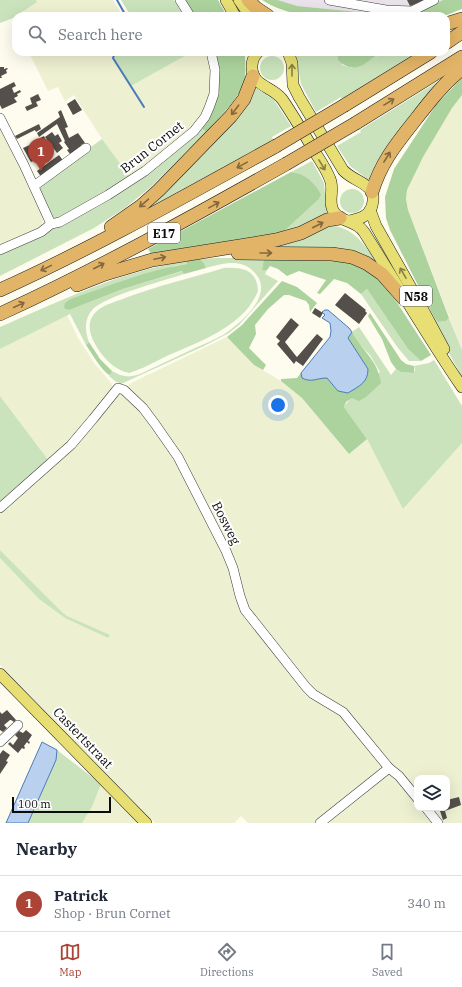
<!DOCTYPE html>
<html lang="en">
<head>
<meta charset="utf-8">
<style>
  body { margin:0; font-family:"IBM Plex Serif",serif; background:#f6f6f7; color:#1f2937 }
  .controls { position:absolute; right:12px; bottom:12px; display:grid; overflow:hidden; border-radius:8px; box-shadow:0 4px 16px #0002 }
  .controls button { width:36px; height:36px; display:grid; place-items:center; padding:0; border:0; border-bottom:1px solid #e0e1e3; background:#fff; color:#1f2937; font:20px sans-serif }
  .scale { position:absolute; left:12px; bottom:10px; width:99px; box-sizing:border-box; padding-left:4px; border:2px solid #0c0c0c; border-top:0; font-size:11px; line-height:14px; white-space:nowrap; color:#0c0c0c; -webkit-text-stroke:3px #fff; paint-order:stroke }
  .you { position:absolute; left:278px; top:405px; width:14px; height:14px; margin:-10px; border:3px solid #fff; border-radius:50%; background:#1a73e8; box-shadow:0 0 0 6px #1a73e833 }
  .badge { display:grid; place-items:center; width:26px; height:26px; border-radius:50%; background:#ab4436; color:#fff; font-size:13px; font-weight:700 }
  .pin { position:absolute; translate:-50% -33px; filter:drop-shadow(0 1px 2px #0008) }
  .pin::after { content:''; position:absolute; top:21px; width:14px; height:12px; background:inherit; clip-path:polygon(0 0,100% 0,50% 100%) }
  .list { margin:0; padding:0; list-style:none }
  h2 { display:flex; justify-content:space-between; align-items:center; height:52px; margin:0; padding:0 16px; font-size:17px }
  h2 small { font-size:13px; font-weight:400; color:#747a83 }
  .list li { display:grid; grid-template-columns:26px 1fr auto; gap:12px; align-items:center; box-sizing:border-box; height:56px; padding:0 16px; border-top:1px solid #e0e1e3 }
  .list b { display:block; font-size:15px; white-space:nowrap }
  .list p { margin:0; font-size:13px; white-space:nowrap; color:#747a83 }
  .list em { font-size:13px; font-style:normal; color:#747a83 }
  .icon { flex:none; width:22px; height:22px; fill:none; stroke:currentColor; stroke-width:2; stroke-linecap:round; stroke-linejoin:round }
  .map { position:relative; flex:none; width:462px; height:823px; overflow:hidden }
  .search { position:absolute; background:#fff; box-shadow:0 4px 16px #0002; left:12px; right:12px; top:12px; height:44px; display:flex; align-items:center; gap:10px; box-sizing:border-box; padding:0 14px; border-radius:12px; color:#747a83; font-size:15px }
  .sheet { height:108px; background:#fff }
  nav { display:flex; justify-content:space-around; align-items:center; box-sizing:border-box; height:56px; border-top:1px solid #e0e1e3; background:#fff; font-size:11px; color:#747a83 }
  nav a { display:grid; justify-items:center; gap:2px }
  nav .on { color:#ab4436 }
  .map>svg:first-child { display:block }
  .industrial { fill:#eae2ea }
  .farmland { fill:#edf0d1 }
  .green { fill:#cae3bc }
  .forest { fill:#acd29d }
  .water { fill:#b9d1ee; stroke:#497bbc }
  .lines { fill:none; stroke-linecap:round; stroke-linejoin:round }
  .stream { stroke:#497bbc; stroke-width:2 }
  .building { fill:#544f4a }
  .minor-casing { stroke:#3f3f3f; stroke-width:10 }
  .major-casing { stroke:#1d1d1d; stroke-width:12 }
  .highway-casing { stroke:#1d1d1d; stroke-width:14 }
  .minor { stroke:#fff; stroke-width:9 }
  .major { stroke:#e7de74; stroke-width:11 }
  .highway { stroke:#e2b467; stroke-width:13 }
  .highway-bridge-casing { stroke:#1d1d1d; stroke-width:14; stroke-linecap:butt }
  .highway-bridge { stroke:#e2b467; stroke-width:13 }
  .oneway { stroke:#848045 }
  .oneway2 { stroke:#82683e }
  .labels { text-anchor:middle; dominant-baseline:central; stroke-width:4; stroke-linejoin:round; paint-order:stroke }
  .shield { fill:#fff; stroke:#555; stroke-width:1 }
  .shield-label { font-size:12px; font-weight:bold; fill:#0c0c0c }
  .street-label { font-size:13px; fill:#0c0c0c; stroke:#fff }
</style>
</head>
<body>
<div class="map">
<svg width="462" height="823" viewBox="0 0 462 823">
  <rect width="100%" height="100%" fill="#fdfcee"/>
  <polygon class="industrial" points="278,0 443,0 412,15 389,15 296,6"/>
  <g class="farmland">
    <polygon points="36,0 113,0 123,16 16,16 16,24 13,18 37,2"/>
    <polygon points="29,52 120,52 113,56 131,86 192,52 205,52 209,62 211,74 210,91 203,111 193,127 130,177 102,139 74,95 65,101 58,87 48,91"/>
    <polygon points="462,95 462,350 408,210 406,199 407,190 423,157 452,108"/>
    <polygon points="0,125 39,203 44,217 42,225 39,229 0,246"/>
    <polygon points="67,315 78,338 94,363 112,384 112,388 107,399 82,428 49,461 0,396 0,349"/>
    <polygon points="227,337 254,365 281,381 302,398 349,454 367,439 403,509 462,443 462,823 443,823 430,808 447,808 447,778 417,778 417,792 394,767 356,721 317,693 246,604 205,502 128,390 127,386 131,383"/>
    <polygon points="119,392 140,409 172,452 229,563 239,602 303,688 343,714 382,766 379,772 317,823 248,823 241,816 234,823 155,823 0,665 0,558 39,599 65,618 108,638 109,635 67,616 62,612 0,550 0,510"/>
    <polygon points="389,773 395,776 417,802 417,808 422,808 435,823 331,823 328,820"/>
    <polygon points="101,784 138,823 82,823 92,807"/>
  </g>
  <g class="green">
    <polygon points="0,0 36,0 37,2 13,18 0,23"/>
    <polygon points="121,0 174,0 184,16 131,16"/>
    <polygon points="120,52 192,52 131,86 113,56"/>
    <polygon points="303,52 348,52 345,54 341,54 342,65 351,68 359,67 374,57 382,55 386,52 417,52 342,99 341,97 316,112 301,84 296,56"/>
    <circle cx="272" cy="68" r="12"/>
    <polygon points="448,75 397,134 376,163 369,180 350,166 337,146 361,132 360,130"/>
    <polygon points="256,88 274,100 291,126 272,137 273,140 142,211 246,105"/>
    <polygon points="201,128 206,132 153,185 125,208 94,228 0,276 0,253 99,206 143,178 186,143"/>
    <polygon points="102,139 130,177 69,214 59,219 53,218 38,186 41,183"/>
    <polygon points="312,161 324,183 327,214 297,229 282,233 318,200 300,174 291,172"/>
    <circle cx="352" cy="201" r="12"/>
    <path d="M325 225C351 225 363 242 376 262L261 246Z"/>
    <path d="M217 258H264L262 270H267L265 274 278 281 239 325 229 333 204 346 121 384 115 381 109 376 112 371C122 377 129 378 140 374 158 365 177 357 195 348 204 344 214 340 223 335 242 322 277 293 253 271 240 258 221 264 206 268L204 263 200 259Z"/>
    <path d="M187 261 188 264 174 266 69 310 123 289 183 271 184 274C163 281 105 296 92 310 84 320 85 331 89 342L86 345 70 314 0 349V327C63 300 118 272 187 261Z"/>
    <path d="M224 268C243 267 257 270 258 291 244 326 201 341 169 355 156 361 143 369 129 373 114 370 102 357 95 344 89 333 86 321 97 311 105 304 116 302 125 298 157 286 191 278 224 268Z"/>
    <polygon points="367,289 408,349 421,361 409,361 398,348 361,294"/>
    <polygon points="433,317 434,317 438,322 446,321 449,318 462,350 462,377 442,340"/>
    <path d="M359 327 391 375 396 369 401 372 414 373 415 370 414 366 429 363 434 360 462 406V443L403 509 367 439 344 407C348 399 372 380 380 372L370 355 357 342 352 332Z"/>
    <polygon points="0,396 49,461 0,503"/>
    <polygon points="0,550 62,612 67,616 110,635 108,638 65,618 39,599 0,558"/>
    <polygon points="45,737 42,743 57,750 101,784 92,807 82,823 6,823"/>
  </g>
  <g class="forest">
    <polygon points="183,0 218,0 227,16 193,16"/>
    <path d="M262 0H278L297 6 389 15H412L443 0H462V9L444 16C419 16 393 16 367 16 332 16 292 20 262 0Z"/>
    <path d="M213 52H245C245 60 246 69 245 77 243 96 218 118 206 132L201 128 209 115Z"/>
    <path d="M348 52H386C382 55 379 55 374 57 371 59 369 61 366 63 356 71 346 68 338 60V55L345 54Z"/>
    <polygon points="462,78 462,95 452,108 423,157 407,190 406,199 408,210 449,318 446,321 438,322 434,317 390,230 386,218 385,197 394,169 436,105"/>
    <path d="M291 172C294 173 298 173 300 174 308 177 318 187 321 195L318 200 282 233 152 255 148 249Z"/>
    <polygon points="264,258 340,260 355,262 379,278 396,301 431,355 421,361 408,349 367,289 361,294 347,283 334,279 320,294 317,293 326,280 299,271 287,276 278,269 270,266 267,270 262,270"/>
    <path d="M200 259 204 263 206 268 184 274 182 271 123 289 69 310 64 308 65 303 71 299C109 286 147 270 187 264V261Z"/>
    <polygon points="282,281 297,287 317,303 310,312 309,305 306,301 289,295 284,295 268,309 255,325 256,334 249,348 266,365 263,370 254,365 227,337 242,325"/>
    <polygon points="370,313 401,360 406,364 414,366 414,373 401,372 396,369 391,362 382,339 368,316"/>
    <path d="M352 332C363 353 377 358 381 383L366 397 359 401 352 398 346 402 344 407 367 439 349 454 302 398 281 381V379L297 378 301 373 302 378C312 383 316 378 327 378L338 391 348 393C358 386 368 382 368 369L348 338Z"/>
    <path d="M89 342 100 359 112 371 110 375C103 373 91 352 86 345Z"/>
  </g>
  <g class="water">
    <path d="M325 310H328L349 328 352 332 348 338 368 369C368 383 359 386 348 393L338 391 327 378C316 378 312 383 302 378L301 373 330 337 331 331 330 323 322 318 325 315 322 312Z"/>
    <polygon points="42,742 57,750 56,760 28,823 6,823"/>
  </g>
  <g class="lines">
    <g class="stream">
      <polyline points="117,0 126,16"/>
      <polyline points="115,52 113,58 144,107"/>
    </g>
  </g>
  <g class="building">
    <polygon points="407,0 425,0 410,6"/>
    <polygon points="0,67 4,67 4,69 7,68 8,69 6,70 7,73 1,76 2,78 0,78"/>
    <polygon points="14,82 16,86 12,88 14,93 20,90 21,92 17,94 18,96 14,98 17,102 2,109 0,105 0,89"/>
    <polygon points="38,94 41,100 36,102 38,106 27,111 25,107 32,104 30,98"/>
    <polygon points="75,99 82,110 73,115 67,104"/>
    <polygon points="61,110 68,127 65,128 69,138 78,133 85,143 81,145 81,147 70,154 67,150 69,149 64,142 65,141 57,124 39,137 37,133 60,117 58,112"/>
    <polygon points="39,124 41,129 36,132 35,130 17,139 15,136"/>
    <polygon points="52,132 55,136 58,134 62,141 59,143 63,148 57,153 45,137"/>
    <polygon points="44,136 53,155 49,158 45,150 42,151 41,147 43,146 40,138"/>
    <polygon points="32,144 39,158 31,162 23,148"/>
    <polygon points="59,155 64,162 42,178 37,171"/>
    <polygon points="345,293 366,310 365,311 367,313 359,324 335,305"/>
    <polygon points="315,308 323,313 320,318 312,313"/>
    <polygon points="291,318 299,325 285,342 296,356 297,357 317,334 323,339 303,366 296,361 294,364 277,344 280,341 276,337"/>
    <polygon points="7,710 16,720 14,722 11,720 10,720 4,725 7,728 3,732 0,730 0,712 2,714"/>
    <polygon points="26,730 32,735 28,741 30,742 29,744 27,742 24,746 25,748 24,749 22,748 18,753 8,744 10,742 13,745 18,738 15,735 19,731 23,733"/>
    <polygon points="3,750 10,755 6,761 8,762 0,774 0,754"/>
    <polygon points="459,797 461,805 445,811 447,818 443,820 439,808 447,808 447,800"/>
  </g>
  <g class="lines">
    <defs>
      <g id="minor">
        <polyline points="180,0 190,16"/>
        <polyline points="329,0 386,10 412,11 434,0"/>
        <polyline points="0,118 24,165 51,224"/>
        <polyline points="34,186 86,148"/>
        <polyline points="0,250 41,232 51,224 60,222 108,195 145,171 194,131 205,117 209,108 214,94 215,70 211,52"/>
        <polyline points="0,508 71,445 93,419 118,388 124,390 143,408 155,424 178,457 226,551 233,568 240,596 245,610 306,687 313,694 343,712 389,768 399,776 417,798"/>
        <polyline points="0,742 18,725"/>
        <polyline points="426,808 438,823"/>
        <polyline points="320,823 389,768"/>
      </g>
      <g id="major">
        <polyline points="226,0 235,16"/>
        <polyline points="239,0 250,16"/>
        <path d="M258 52C254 56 252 60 252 66 251 86 272 86 282 99 293 115 303 132 313 149 319 159 326 168 330 179 335 190 327 202 334 212 341 223 355 219 364 232 397 284 427 336 462 387"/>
        <path d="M288 52 292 63 293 85 299 97 343 170C354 183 379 183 372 206 369 217 358 219 349 221"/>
        <polyline points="370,210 376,226 414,293 444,349"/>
        <polyline points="0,674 146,823"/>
      </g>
      <g id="highway">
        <polyline points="248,0 256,8 268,16"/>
        <polyline points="446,24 462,19"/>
        <polyline points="446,43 462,32"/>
        <polyline points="345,105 431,52"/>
        <polyline points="356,123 462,57"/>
        <path d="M372 192C381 162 397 143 416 119 430 101 444 83 462 69"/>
        <polyline points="111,227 141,206 159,190 231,116 244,99 253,76"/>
        <polyline points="238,253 332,254 352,257 366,263 382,274 404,299"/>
        <polyline points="77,285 105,274 152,260 276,240 301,233 327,220 340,218"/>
        <path d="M0 290C95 247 185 196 276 146"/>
        <path d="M0 314C98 269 192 217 286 164"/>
      </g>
    </defs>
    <use href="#minor" class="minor-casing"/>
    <use href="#major" class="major-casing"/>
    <use href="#highway" class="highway-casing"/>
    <use href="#minor" class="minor"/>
    <use href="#major" class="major"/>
    <use href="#highway" class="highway"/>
    <defs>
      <g id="highway-bridge">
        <polyline points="276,146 345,105"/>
        <polyline points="286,164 356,123"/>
      </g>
    </defs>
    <use href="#highway-bridge" class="highway-bridge-casing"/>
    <use href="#highway-bridge" class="highway-bridge"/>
  </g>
  <defs><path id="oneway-shaft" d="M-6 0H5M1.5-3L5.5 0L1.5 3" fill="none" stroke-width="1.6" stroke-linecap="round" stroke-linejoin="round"/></defs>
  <g class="oneway">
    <use href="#oneway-shaft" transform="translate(292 70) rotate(-90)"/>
    <use href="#oneway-shaft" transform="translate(322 165) rotate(59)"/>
    <use href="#oneway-shaft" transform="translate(403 273) rotate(-120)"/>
  </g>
  <g class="oneway2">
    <use href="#oneway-shaft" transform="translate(389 102) rotate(-32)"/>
    <use href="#oneway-shaft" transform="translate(235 110) rotate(127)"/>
    <use href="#oneway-shaft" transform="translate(387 157) rotate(-58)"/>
    <use href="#oneway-shaft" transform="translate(242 165) rotate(151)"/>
    <use href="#oneway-shaft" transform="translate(144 203) rotate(139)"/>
    <use href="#oneway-shaft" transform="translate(214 205) rotate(-29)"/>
    <use href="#oneway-shaft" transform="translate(318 225) rotate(-27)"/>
    <use href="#oneway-shaft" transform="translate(266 253)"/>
    <use href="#oneway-shaft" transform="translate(160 258) rotate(-12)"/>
    <use href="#oneway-shaft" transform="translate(99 266) rotate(-27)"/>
    <use href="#oneway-shaft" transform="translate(46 268) rotate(154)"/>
    <use href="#oneway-shaft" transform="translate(19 305) rotate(-25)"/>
  </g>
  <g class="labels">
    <g class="shield">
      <rect x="148" y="223" width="32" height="20" rx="3"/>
      <rect x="400" y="286" width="32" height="20" rx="3"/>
    </g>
    <g class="shield-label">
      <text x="164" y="233">E17</text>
      <text x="416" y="296">N58</text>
    </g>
    <g class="street-label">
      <text transform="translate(152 147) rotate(-38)">Brun Cornet</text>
      <text transform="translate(226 523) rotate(63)">Bosweg</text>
      <text transform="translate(83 738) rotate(46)">Castertstraat</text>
    </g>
  </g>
</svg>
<div class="controls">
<button><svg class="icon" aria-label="layers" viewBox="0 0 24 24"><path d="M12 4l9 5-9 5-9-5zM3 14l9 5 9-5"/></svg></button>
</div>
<div class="scale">100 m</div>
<div class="you"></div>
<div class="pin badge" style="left:41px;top:171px">1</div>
<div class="search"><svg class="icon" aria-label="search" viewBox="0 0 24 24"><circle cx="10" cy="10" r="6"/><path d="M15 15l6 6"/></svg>Search here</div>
</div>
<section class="sheet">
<h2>Nearby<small></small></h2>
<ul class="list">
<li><span class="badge">1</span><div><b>Patrick</b><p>Shop · Brun Cornet</p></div><em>340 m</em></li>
</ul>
</section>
<nav>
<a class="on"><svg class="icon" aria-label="map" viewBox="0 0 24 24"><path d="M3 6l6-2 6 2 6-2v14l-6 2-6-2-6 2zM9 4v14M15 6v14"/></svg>Map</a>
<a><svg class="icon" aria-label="directions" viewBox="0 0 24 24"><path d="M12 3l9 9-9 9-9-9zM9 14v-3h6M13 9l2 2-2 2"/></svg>Directions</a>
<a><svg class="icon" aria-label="saved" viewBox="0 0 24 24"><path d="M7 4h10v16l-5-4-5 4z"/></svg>Saved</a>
</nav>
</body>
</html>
